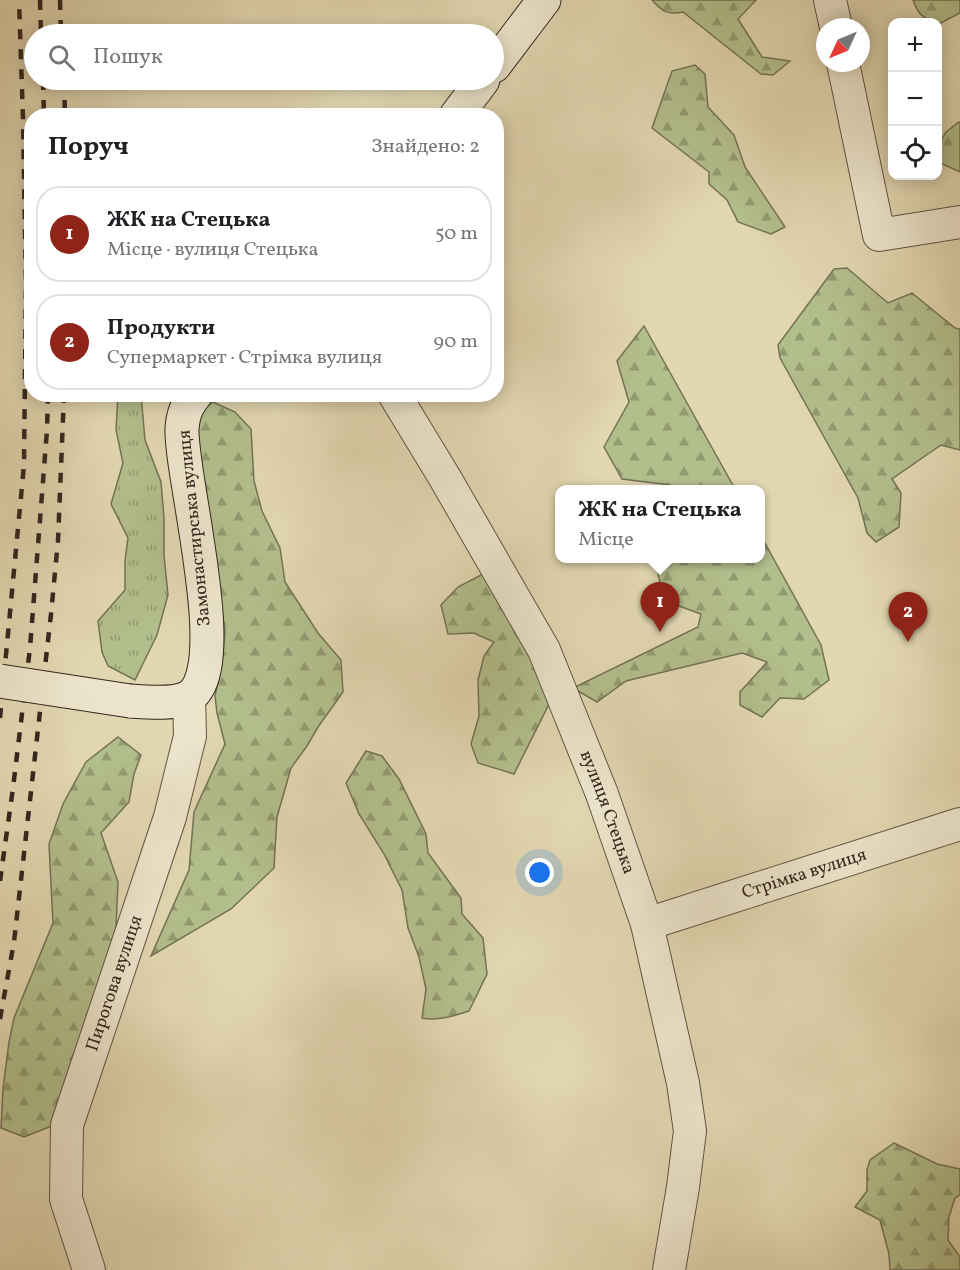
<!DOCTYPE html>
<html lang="uk">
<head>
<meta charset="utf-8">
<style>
  body { margin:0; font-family:Vollkorn,serif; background:#f6f6f6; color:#202124 }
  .controls { position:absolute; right:18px; top:18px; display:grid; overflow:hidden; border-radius:12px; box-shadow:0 3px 15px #0003 }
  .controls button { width:54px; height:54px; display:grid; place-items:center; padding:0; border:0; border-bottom:2px solid #e0e0e0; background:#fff; color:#202124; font:30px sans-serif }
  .compass { position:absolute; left:816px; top:18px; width:54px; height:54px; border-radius:50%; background:#fff; box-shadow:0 3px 15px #0003; rotate:226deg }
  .you { position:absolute; left:540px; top:873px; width:21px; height:21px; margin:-15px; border:4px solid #fff; border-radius:50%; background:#1a73e8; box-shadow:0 0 0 9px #1a73e833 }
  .badge { display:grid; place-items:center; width:39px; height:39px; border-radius:50%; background:#8f2418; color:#fff; font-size:20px; font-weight:700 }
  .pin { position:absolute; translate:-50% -50px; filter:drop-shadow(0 2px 3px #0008) }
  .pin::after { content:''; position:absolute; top:32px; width:21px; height:18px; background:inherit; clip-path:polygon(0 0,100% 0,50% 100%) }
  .popup { position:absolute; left:555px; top:485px; width:210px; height:78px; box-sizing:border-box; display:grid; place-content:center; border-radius:12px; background:#fff; filter:drop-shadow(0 2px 4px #0005); font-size:20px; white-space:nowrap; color:#757577 }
  .popup b { font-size:22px; color:#202124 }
  .popup::after { content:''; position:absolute; left:50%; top:100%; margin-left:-12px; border:12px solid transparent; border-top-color:#fff }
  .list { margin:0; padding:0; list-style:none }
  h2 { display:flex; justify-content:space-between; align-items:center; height:78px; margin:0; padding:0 24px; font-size:26px }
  h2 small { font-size:20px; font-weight:400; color:#757577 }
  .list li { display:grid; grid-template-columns:39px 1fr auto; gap:18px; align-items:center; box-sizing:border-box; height:96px; margin:0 12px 12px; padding:0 12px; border:2px solid #e0e0e0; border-radius:24px }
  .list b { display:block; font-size:22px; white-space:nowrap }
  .list p { margin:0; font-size:20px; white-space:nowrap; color:#757577 }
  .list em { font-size:20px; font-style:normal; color:#757577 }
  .icon { flex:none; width:33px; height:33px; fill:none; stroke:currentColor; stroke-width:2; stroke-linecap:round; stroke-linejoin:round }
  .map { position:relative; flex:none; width:960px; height:1270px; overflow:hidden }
  .search { position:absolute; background:#fff; box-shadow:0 3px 15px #0003; left:24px; top:24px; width:480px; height:66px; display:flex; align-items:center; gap:15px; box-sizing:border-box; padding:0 21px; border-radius:33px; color:#757577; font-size:22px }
  .panel { position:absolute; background:#fff; box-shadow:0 3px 15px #0003; left:24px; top:108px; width:480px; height:294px; border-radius:24px }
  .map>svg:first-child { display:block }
  .grass { fill:url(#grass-tufts); stroke:#737256; stroke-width:1.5 }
  .forest { fill:url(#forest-firs); stroke:#737256; stroke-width:1.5 }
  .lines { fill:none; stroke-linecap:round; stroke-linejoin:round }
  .minor-casing { stroke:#605244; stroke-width:34 }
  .secondary-casing { stroke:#342620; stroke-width:35 }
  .minor { stroke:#ece5cc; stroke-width:32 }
  .secondary { stroke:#ece5cc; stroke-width:33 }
  .rail { stroke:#342620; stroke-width:4.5; stroke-dasharray:10 10; stroke-linecap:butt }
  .secondary-bridge-casing { stroke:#342620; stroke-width:35; stroke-linecap:butt }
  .secondary-bridge { stroke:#ece5cc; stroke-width:33 }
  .labels { text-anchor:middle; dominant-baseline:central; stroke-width:5; stroke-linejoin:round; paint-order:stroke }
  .street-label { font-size:18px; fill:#342620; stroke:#ece5cc }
</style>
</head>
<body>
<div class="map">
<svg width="960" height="1270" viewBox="0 0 960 1270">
  <defs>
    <pattern id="grass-tufts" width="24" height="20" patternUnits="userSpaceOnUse" patternTransform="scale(1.5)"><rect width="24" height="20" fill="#b2be8c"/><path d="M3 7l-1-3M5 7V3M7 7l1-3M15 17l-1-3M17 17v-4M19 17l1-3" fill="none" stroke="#929a72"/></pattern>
    <pattern id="forest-firs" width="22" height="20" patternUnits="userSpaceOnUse" patternTransform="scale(1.5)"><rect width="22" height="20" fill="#b2be8c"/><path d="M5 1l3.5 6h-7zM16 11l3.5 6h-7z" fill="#929a72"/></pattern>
  </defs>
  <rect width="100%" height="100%" fill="#e2d7b1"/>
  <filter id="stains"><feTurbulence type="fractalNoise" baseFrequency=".00333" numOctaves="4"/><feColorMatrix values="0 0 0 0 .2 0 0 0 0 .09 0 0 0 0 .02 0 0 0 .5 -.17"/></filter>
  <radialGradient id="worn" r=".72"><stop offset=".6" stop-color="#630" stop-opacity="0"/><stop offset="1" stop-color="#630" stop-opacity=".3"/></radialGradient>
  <polygon class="grass" points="118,395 141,395 145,440 161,482 164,518 164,555 168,595 157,635 135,680 108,666 102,652 98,621 125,590 125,561 128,538 111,504 123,463 116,430"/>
  <g class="forest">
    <path d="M652 0H756L738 19 762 57 790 61 773 75 761 74 683 12C667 15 663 12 652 0Z"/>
    <path d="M913 0H960V13L941 23C924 19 919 17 913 0Z"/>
    <polygon points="695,65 705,74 708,107 734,135 745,167 785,227 771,234 738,222 727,200 709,184 709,172 652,128 672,71"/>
    <polygon points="959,122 960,123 960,172 938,162 938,146 946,132"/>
    <polygon points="847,268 888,303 912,293 955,328 960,329 960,450 941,445 892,479 901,493 899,527 876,542 867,533 858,498 780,358 778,345 834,269"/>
    <polygon points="644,326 735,489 674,489 670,485 622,479 604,447 629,402 617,361"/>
    <polygon points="213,402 235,412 251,429 254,481 262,511 280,548 285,582 318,633 341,660 343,692 318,727 307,746 291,768 277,817 274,868 231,909 151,956 189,870 194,812 225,744 217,713 215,696 222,664 225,631 191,418"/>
    <polygon points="761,536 821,645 829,680 804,699 780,698 762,717 740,705 740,692 767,662 742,653 626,681 597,702 573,688 698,627 701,614 665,601 658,575 660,562 666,558 760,558"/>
    <polygon points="483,574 510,604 514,632 531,655 552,698 514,774 478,763 471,744 479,716 478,680 484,656 494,642 474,633 448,634 441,605 458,587"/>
    <polygon points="118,737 141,755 134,774 129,802 101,833 118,882 116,928 52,1126 24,1137 1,1128 3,1089 9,1042 14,1018 53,923 49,844 63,804 86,762"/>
    <path d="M366 751 382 756 399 779 426 834 428 853 461 898 462 914 483 938 487 974 469 1011C454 1016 438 1021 422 1018L426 989 419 957 408 928 402 890 384 854 359 814 346 783Z"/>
    <polygon points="894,1143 937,1164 960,1169 960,1195 955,1198 949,1217 948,1240 960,1257 960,1270 890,1270 889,1254 880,1220 855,1207 867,1191 867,1170 870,1160"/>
  </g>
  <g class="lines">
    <defs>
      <g id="minor">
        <polyline points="830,0 836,27"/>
        <polyline points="843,63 879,235 960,222"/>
        <path id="s1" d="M394 394 445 478 544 650 602 794 647 924 683 1083 690 1131 683 1187 669 1270"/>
        <path id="s2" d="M647 924 960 824"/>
        <path id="s3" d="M89 1270 66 1199 67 1125 170 817 190 736 189 697"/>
      </g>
      <g id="secondary">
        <polyline points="494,66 544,0"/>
        <polyline points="456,116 483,80"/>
        <path d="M130 701C145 702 175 705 189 697 234 669 180 476 182 428 183 414 187 405 196 394"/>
      </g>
    </defs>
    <use href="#minor" class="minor-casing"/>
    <use href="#secondary" class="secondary-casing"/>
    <use href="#minor" class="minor"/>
    <use href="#secondary" class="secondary"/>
    <g class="rail">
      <polyline points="40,0 41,34"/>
      <polyline points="60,0 61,34"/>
      <polyline points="43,80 44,116"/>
      <polyline points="64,80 65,116"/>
      <polyline points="0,718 24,465 26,283 23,119 19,0"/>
      <polyline points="0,881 13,788 30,648 47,430 48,394"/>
      <polyline points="0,1019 14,942 51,614 58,541 64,394"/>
    </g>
    <defs>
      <polyline id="secondary-bridge" points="0,681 130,701"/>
    </defs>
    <use href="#secondary-bridge" class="secondary-bridge-casing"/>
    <use href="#secondary-bridge" class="secondary-bridge"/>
  </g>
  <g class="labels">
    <g class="street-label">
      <text transform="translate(195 528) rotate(-96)">Замонастирська вулиця</text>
      <text stroke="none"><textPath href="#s1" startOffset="471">вулиця Стецька</textPath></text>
      <text stroke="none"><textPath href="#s2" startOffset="165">Стрімка вулиця</textPath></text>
      <text stroke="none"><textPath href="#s3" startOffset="298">Пирогова вулиця</textPath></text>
    </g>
  </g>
  <rect width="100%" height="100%" filter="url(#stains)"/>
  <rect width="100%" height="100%" fill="url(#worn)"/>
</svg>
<div class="controls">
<button>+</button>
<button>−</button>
<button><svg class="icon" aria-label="locate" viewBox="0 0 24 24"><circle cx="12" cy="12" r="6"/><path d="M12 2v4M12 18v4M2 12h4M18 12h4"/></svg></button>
</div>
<svg class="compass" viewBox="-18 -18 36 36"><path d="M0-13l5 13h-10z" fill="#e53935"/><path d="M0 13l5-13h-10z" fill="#757577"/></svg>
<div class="you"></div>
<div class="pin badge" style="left:660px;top:632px">1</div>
<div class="popup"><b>ЖК на Стецька</b>Місце</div>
<div class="pin badge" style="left:908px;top:642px">2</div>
<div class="search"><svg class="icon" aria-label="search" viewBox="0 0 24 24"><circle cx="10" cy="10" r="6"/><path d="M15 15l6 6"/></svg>Пошук</div>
<section class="panel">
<h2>Поруч<small>Знайдено: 2</small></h2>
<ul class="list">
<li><span class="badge">1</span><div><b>ЖК на Стецька</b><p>Місце · вулиця Стецька</p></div><em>50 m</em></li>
<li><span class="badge">2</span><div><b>Продукти</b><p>Супермаркет · Стрімка вулиця</p></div><em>90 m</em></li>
</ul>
</section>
</div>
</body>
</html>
